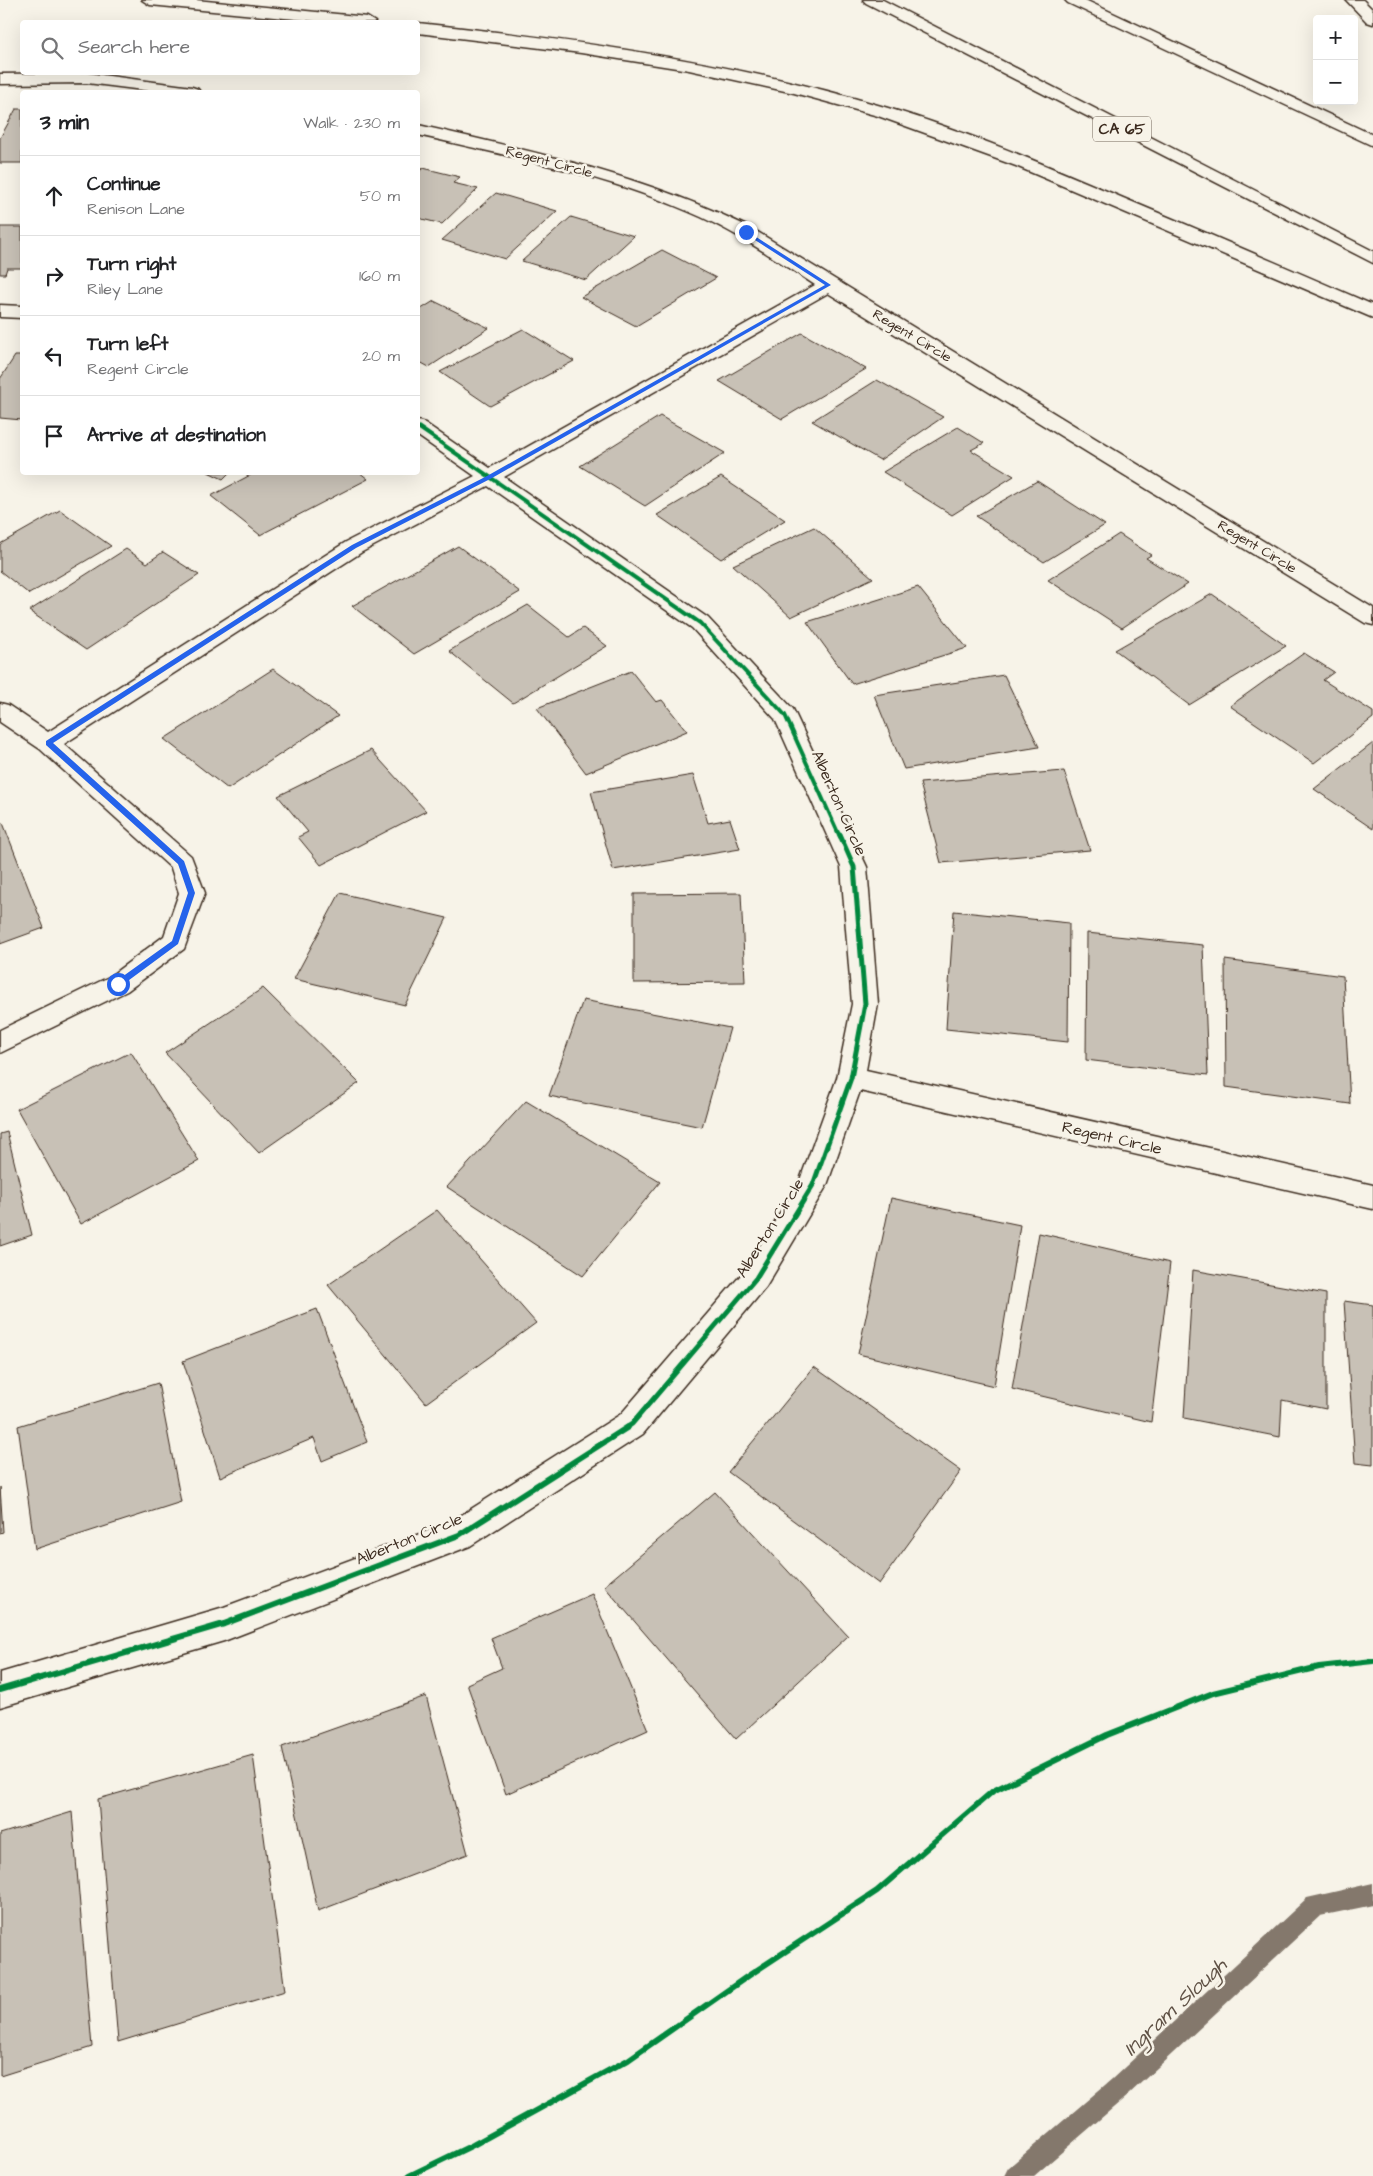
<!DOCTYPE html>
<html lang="en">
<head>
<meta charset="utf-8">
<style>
  body { margin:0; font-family:"Architects Daughter",sans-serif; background:#f6f6f6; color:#202124 }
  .controls { position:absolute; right:15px; top:15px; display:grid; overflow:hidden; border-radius:5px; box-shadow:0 5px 20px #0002 }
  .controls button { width:45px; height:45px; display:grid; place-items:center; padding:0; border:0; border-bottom:1px solid #e0e0e0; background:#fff; color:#202124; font:25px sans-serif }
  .stop { position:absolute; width:15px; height:15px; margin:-11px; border:4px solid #2563eb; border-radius:50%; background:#fff }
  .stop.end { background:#2563eb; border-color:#fff; box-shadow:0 1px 5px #0008 }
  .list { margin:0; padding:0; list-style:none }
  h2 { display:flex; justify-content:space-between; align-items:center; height:65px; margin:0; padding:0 20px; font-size:21px }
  h2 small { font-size:16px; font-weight:400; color:#757577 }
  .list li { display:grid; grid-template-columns:32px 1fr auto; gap:15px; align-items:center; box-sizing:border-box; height:80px; padding:0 20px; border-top:1px solid #e0e0e0 }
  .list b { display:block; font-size:19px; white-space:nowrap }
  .list p { margin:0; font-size:16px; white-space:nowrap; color:#757577 }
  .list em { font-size:16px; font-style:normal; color:#757577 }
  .icon { flex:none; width:28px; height:28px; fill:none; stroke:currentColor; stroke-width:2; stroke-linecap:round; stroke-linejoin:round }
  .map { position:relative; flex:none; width:1373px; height:2176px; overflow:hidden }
  .search { position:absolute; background:#fff; box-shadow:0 5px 20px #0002; left:20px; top:20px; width:400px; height:55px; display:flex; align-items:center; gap:12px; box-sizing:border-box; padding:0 18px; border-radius:5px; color:#757577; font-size:19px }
  .panel { position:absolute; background:#fff; box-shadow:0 5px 20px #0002; left:20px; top:90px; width:400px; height:385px; border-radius:5px }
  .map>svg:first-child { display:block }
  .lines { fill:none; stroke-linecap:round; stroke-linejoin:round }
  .stream { fill:#84786c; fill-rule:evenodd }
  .building { fill:#c8c1b6; stroke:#3b2a1e }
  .minor-casing { stroke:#3b2a1e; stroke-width:3 }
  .motorway-casing { stroke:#3b2a1e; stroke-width:3 }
  .minor { fill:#f7f3e8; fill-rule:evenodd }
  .motorway { fill:#f7f3e8; fill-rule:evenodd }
  .cycleway-far2-casing { stroke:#f7f3e8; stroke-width:6 }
  .cycleway-far1-casing { stroke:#f7f3e8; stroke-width:8 }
  .cycleway-casing { stroke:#f7f3e8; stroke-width:9 }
  .cycleway-far2 { stroke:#00873e; stroke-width:4 }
  .cycleway-far1 { stroke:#00873e; stroke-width:5 }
  .cycleway { stroke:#00873e; stroke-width:6 }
  .route { fill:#2563eb }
  .labels { text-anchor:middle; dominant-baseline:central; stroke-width:5; stroke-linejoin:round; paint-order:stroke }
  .far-street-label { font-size:14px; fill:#3b2a1e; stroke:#f7f3e8 }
  .shield { fill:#f7f3e8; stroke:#73665b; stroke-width:1 }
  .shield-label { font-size:15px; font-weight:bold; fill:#3b2a1e }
  .street-label { font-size:16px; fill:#3b2a1e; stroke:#f7f3e8 }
  .near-water-label { font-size:21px; font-style:italic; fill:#5f5145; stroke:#f7f3e8 }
</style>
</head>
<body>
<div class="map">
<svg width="1373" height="2176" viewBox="0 0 1373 2176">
  <rect width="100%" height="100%" fill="#f7f3e8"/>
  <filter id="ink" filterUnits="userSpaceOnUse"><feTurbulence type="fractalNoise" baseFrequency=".02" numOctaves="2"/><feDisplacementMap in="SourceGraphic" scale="10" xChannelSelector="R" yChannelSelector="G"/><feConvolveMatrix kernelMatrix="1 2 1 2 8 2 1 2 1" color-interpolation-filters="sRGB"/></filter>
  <g filter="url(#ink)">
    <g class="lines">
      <polygon class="stream" points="1373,1883 1373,1905 1320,1916 1128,2095 1034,2176 1004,2176 1008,2168 1112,2079 1307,1898"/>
    </g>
    <g class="building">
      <polygon points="16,109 22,109 22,163 0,163 0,138"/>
      <polygon points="423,168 460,177 453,183 478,189 442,224 418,218 418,173"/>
      <polygon points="496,193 557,211 505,259 442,240"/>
      <polygon points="571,217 634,236 586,280 522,261"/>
      <polygon points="0,227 22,227 22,268 7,268 5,274 0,274"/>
      <polygon points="662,250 716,278 636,326 581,297"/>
      <polygon points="434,301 489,328 429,367 418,361 418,311"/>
      <polygon points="523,329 574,361 490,406 440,372"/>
      <polygon points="802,333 866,369 782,419 719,381"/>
      <polygon points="15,356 22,356 22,420 0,418 0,379"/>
      <polygon points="877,380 943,417 880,460 812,421"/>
      <polygon points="660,416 725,453 645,506 580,466"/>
      <polygon points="958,427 984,443 971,450 1014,476 952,515 883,472"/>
      <polygon points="208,472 230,472 223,479"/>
      <polygon points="256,472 359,472 368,479 260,535 211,496"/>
      <polygon points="721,477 785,520 721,559 657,515"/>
      <polygon points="1037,481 1105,525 1044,562 976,516"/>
      <polygon points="60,510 111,546 29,594 0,571 0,544"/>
      <polygon points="814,527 873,578 791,617 733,565"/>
      <polygon points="1119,534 1151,555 1146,558 1188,584 1122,628 1048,580"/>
      <polygon points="458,546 520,592 414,654 352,606"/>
      <polygon points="126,549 147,563 163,552 199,575 86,650 29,611"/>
      <polygon points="918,587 967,648 852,684 807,622"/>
      <polygon points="1212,594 1286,646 1189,705 1115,650"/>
      <polygon points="528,605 569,637 583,628 607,646 513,703 449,651"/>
      <polygon points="1304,653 1334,672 1323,680 1373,712 1373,718 1314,763 1230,706"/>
      <polygon points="273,669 338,716 228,789 164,739"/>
      <polygon points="631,671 656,702 662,700 687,731 586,773 537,708"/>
      <polygon points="1004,675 1039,747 904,769 874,695"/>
      <polygon points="1373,743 1373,829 1314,789"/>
      <polygon points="371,750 426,811 321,865 298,837 308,832 278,796"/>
      <polygon points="1064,771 1090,850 941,863 920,783"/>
      <polygon points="693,775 708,823 730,819 740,849 613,870 591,792"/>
      <polygon points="3,823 44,928 0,944 0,824"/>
      <polygon points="340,893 447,918 405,1005 294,979"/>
      <polygon points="741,893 745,982 634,983 634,894"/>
      <polygon points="954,911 1069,923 1068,1042 946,1029"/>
      <polygon points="1087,933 1203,945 1208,1075 1086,1060"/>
      <polygon points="1225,960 1343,976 1350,1104 1226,1087"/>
      <polygon points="263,988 359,1083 259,1153 165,1053"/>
      <polygon points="583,1000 730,1028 702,1127 549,1096"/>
      <polygon points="131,1052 199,1161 81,1224 17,1109"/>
      <polygon points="526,1101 660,1182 583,1276 447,1187"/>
      <polygon points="7,1132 32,1235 0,1246 0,1134"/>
      <polygon points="891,1198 1020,1225 994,1386 858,1354"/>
      <polygon points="437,1210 536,1323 426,1403 328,1285"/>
      <polygon points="1039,1233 1170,1263 1151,1422 1012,1389"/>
      <polygon points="1193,1270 1326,1294 1326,1409 1282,1400 1280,1437 1184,1418"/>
      <polygon points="1344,1301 1373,1305 1373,1465 1355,1463"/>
      <polygon points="317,1309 367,1442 322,1461 314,1438 220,1477 183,1361"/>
      <polygon points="814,1367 961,1471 879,1584 728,1472"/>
      <polygon points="158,1383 181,1502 35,1549 18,1426"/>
      <polygon points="0,1487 3,1532 0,1533"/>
      <polygon points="715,1492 848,1636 736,1739 604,1586"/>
      <polygon points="592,1594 648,1730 506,1794 467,1684 502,1668 491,1638"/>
      <polygon points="426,1696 468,1854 318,1911 282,1747"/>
      <polygon points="253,1755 285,1991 118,2042 98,1799"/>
      <polygon points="72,1812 92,2047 0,2076 0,1834"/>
    </g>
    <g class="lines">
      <defs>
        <g id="minor">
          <polygon points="87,73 192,87 198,89 200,92 159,92 87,83 0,84 0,74"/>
          <path d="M418 125C532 151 645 176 751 228L1373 608V625L1365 623 828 293 504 477 708 618 793 709 867 867 878 1004 866 1070 1373 1185V1209L860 1091 827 1185 766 1287 643 1434 470 1546 224 1641 0 1707V1673L224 1607 449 1523 621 1414 746 1269 800 1180 837 1078 852 1004 841 867 775 719 692 628 488 486 362 552 64 744 191 856 205 893 184 949 127 991 0 1053V1030L109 977 164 936 179 893 171 868 40 749 0 722V703L8 705 48 732 346 542 475 476 418 436V421L425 423 490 468 815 285C777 260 742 236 701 217 611 176 513 157 418 135Z"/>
          <polygon points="0,305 22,306 22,318 0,317"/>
        </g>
        <g id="motorway">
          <polygon points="142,0 196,0 367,17 375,22 326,22 150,5"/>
          <polygon points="863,0 883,0 1373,251 1373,263 866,3"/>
          <polygon points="1065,0 1085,0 1373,135 1373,146 1068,3"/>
          <polygon points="1346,0 1363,0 1373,10 1373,24 1367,22"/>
          <path d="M418 23C576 40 735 62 888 108 968 132 1046 165 1123 198 1207 233 1290 269 1373 305V318L1016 166 878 116 794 93 689 70 581 53 418 33Z"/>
        </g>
      </defs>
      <use href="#minor" class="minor-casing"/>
      <use href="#motorway" class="motorway-casing"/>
      <use href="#minor" class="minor"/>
      <use href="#motorway" class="motorway"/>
      <defs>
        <polyline id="cycleway-far2" points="418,427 700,623 785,715 840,837"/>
        <polyline id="cycleway-far1" points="626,1428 632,1424 756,1278 813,1185 851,1078 865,1004 854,867 840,835"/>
        <g id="cycleway">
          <polyline points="0,1690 224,1624 459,1535 628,1427"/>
          <polyline points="409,2176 473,2145 628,2060 748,1976 877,1891 993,1791 1107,1735 1213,1693 1319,1667 1373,1661"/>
        </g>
      </defs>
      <use href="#cycleway-far2" class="cycleway-far2-casing"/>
      <use href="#cycleway-far1" class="cycleway-far1-casing"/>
      <use href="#cycleway" class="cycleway-casing"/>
      <use href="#cycleway-far2" class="cycleway-far2"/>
      <use href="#cycleway-far1" class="cycleway-far1"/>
      <use href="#cycleway" class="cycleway"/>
    </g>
  </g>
  <polygon class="route" points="744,231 747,231 831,285 492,478 356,548 53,743 184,861 195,893 178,944 121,986 115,986 115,982 172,941 188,893 178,864 46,745 46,741 352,545 487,476 825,285 744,233"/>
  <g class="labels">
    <g class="far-street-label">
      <text transform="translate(549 162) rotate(15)">Regent Circle</text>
      <text transform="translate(912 336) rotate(31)">Regent Circle</text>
      <text transform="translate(1257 547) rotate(31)">Regent Circle</text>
    </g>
    <rect class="shield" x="1093" y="116.5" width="58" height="25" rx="4"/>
    <g class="shield-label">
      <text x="1122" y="129">CA 65</text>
    </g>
    <g class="street-label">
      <text transform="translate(839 803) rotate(66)">Alberton Circle</text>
      <text transform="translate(1112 1138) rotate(13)">Regent Circle</text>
      <text transform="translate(770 1228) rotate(-58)">Alberton Circle</text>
      <text transform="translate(409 1539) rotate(-22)">Alberton Circle</text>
    </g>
    <g class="near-water-label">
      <text transform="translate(1175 2007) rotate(-43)">Ingram Slough</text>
    </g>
  </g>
</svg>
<div class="controls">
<button>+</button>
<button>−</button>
</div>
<div class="stop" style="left:118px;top:984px"></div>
<div class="stop end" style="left:746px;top:232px"></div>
<div class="search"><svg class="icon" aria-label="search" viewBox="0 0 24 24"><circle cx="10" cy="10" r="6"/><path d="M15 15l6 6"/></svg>Search here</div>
<section class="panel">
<h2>3 min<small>Walk · 230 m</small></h2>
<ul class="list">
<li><svg class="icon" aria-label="ahead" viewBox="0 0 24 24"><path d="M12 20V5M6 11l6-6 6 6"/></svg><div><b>Continue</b><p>Renison Lane</p></div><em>50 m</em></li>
<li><svg class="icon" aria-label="right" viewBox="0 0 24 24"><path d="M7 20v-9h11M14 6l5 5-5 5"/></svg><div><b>Turn right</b><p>Riley Lane</p></div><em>160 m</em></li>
<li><svg class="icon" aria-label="left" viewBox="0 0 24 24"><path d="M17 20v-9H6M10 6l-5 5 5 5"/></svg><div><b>Turn left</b><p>Regent Circle</p></div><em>20 m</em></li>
<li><svg class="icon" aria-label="arrive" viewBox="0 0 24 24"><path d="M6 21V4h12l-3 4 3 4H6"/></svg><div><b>Arrive at destination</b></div></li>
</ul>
</section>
</div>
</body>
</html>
